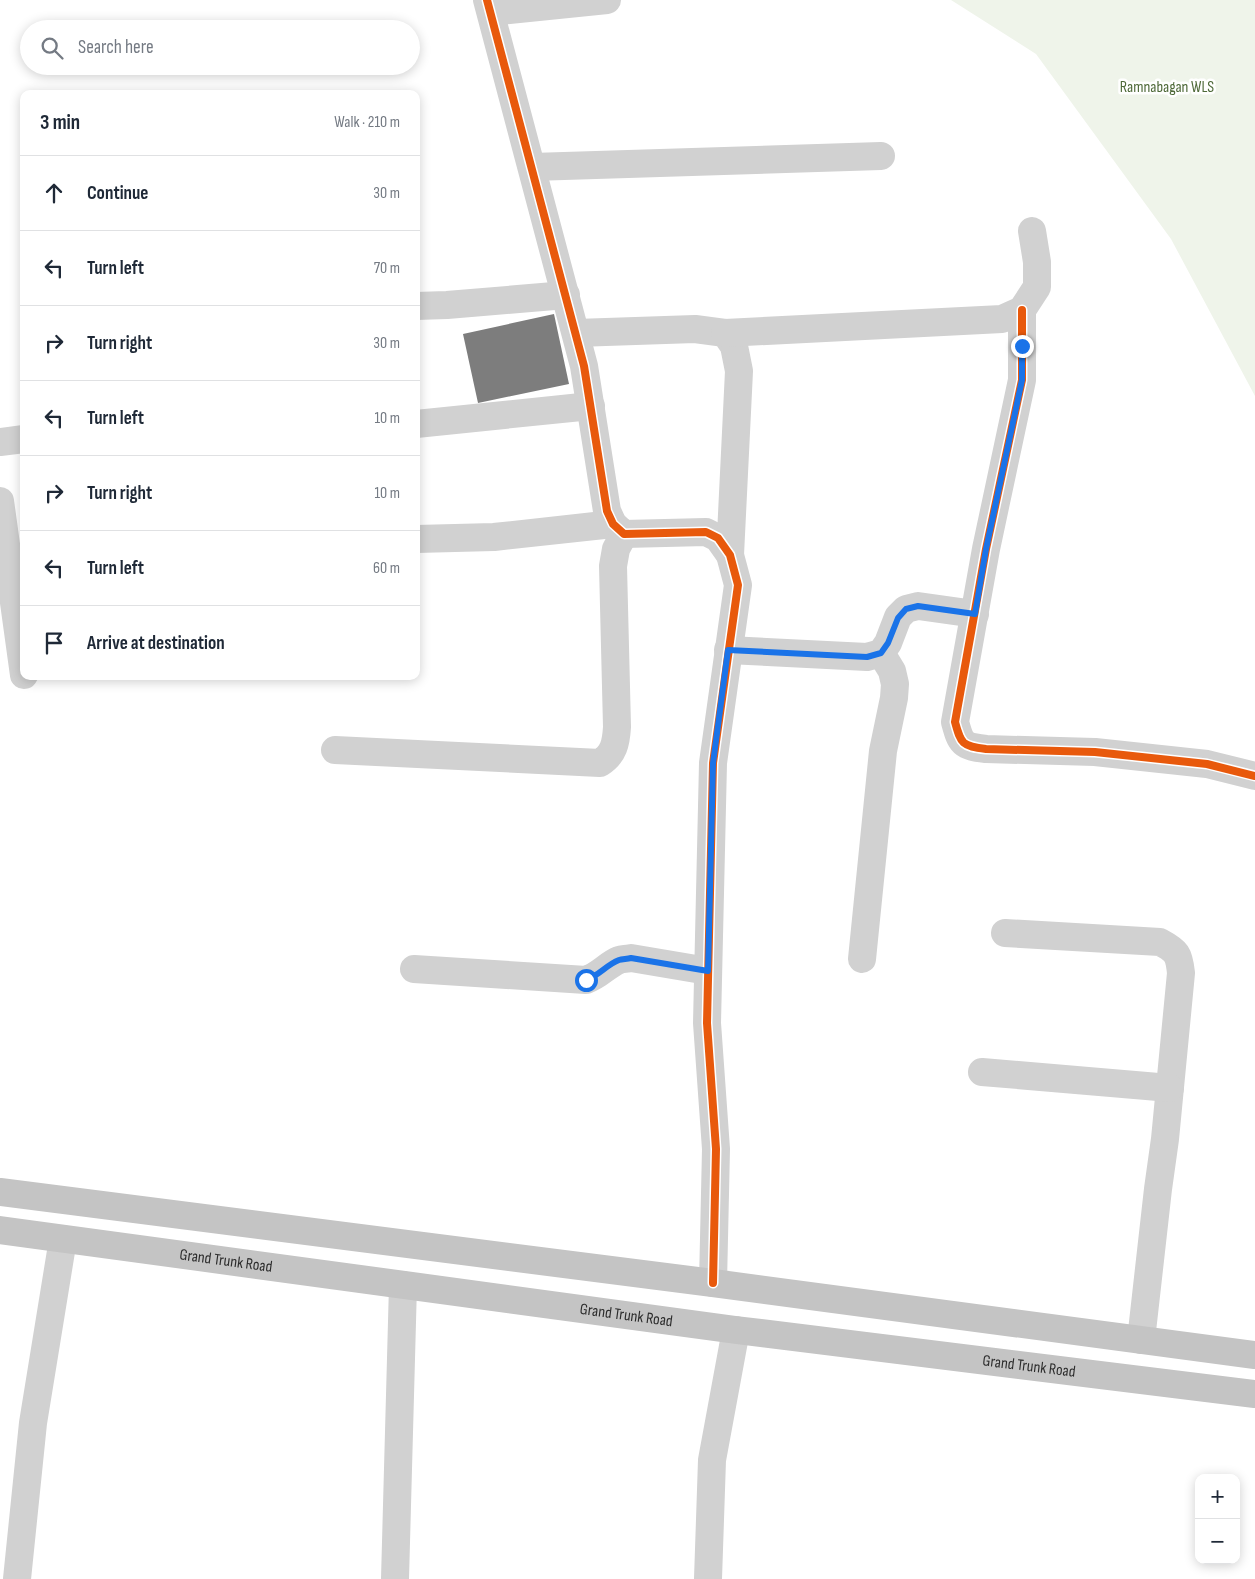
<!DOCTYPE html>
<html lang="en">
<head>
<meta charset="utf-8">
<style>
  body { margin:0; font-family:"Sofia Sans Condensed",sans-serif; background:#f6f6f7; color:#1f2937 }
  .controls { position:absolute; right:15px; bottom:15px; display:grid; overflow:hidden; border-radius:10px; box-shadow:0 2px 12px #0003 }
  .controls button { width:45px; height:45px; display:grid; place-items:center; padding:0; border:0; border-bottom:1px solid #e0e1e3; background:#fff; color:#1f2937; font:25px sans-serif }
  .stop { position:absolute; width:15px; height:15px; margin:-11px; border:4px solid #1a73e8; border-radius:50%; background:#fff }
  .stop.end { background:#1a73e8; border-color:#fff; box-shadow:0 1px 5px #0008 }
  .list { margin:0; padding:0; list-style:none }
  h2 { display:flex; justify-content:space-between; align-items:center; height:65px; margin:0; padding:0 20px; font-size:21px }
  h2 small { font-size:16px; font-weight:400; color:#747a83 }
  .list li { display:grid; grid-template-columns:32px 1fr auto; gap:15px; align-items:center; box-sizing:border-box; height:75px; padding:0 20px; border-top:1px solid #e0e1e3 }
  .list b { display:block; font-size:19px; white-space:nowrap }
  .list em { font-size:16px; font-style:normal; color:#747a83 }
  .icon { flex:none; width:28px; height:28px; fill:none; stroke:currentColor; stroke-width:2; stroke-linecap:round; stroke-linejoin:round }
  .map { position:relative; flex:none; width:1255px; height:1579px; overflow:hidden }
  .search { position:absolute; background:#fff; box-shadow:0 2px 12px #0003; left:20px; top:20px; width:400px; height:55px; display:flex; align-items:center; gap:12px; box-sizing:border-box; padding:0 18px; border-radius:28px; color:#747a83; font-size:19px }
  .panel { position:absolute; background:#fff; box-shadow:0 2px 12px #0003; left:20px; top:90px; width:400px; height:590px; border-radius:10px }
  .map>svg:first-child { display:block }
  .green { fill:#eff4ea }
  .building { fill:#7d7d7d }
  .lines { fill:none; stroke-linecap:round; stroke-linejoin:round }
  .minor { stroke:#d1d1d1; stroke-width:28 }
  .major { stroke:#c4c4c4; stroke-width:28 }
  .cycleway-casing { stroke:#fff; stroke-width:11 }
  .cycleway { stroke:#e8590c; stroke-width:8 }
  .route { stroke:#1a73e8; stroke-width:6 }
  .labels { text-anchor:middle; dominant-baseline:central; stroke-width:5; stroke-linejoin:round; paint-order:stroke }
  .park-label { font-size:16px; fill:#4e6938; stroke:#fff }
  .street-label { font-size:16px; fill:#2c2c2c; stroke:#fff }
</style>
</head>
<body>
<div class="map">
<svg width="1255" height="1579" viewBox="0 0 1255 1579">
  <rect width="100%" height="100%" fill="#fff"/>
  <polygon class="green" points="951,0 1255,0 1255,396 1171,239 1036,54"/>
  <polygon class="building" points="554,314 569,384 478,403 463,334"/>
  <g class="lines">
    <g class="minor">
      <polyline points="487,0 584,366 607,511 613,524 624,534 706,532 718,538 730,555 738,585 713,763 707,1023 716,1149 713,1283"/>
      <polyline points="491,12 607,0"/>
      <polyline points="532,167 881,156"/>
      <polyline points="416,306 447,305 566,295"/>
      <path d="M1022 310V380L986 549 955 722C961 744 962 746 986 749L1095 752 1207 764 1255 776"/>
      <polyline points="576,333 695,329 725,333 734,346 739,371 730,555"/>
      <polyline points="725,333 1002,319 1022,310 1037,287 1037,262 1032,231"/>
      <polyline points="416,424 591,406"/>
      <polyline points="0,442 24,439"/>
      <polyline points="0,501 24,675"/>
      <polyline points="416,539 494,537 613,524"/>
      <polyline points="728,650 867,657 881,653 888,643 898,617 906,609 918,606 975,614"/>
      <path d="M335 750 600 763C614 754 616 743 617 727L613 566 616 549 624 534"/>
      <path d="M1005 933 1160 942C1177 951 1179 954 1181 973L1165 1139 1158 1189 1141 1340"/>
      <polyline points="862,959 883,751 894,698 895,684 892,671 881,653"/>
      <path d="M414 969 586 980C600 975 607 965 619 960 622 959 627 959 631 958L708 971"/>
      <polyline points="982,1072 1170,1088"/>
      <polyline points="17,1579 33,1423 63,1239"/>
      <polyline points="395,1579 403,1285"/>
      <polyline points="708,1579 712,1460 736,1330"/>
    </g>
    <g class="major">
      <polyline points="0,1192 713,1283 1255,1355"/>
      <path id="s1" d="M0 1230 736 1330 1255 1394"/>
    </g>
    <defs>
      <g id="cycleway">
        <polyline points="487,0 584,366 607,511 613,524 624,534 706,532 718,538 730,555 738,585 713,763 707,1023 716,1149 713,1283"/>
        <path d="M1022 310V380L986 549 955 722C961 744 962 746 986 749L1095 752 1207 764 1255 776"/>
      </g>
    </defs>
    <use href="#cycleway" class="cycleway-casing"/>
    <use href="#cycleway" class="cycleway"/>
  </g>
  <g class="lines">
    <path class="route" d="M586 980C600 975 606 965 619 960 622 959 627 959 631 958L708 971 713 763 728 650 867 657 881 653 888 643 898 618 906 609 918 606 975 614 986 549 1022 380V346"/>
  </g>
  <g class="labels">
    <g class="park-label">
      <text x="1167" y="87">Ramnabagan WLS</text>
    </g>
    <g class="street-label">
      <text stroke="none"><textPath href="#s1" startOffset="228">Grand Trunk Road</textPath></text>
      <text stroke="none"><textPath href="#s1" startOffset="632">Grand Trunk Road</textPath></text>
      <text stroke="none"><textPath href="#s1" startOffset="1038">Grand Trunk Road</textPath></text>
    </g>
  </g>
</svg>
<div class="controls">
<button>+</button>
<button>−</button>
</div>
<div class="stop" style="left:586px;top:980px"></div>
<div class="stop end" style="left:1022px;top:346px"></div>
<div class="search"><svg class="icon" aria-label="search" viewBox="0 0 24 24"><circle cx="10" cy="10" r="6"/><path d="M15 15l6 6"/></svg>Search here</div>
<section class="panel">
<h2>3 min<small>Walk · 210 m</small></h2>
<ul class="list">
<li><svg class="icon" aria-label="ahead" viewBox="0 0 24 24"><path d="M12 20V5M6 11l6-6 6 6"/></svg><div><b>Continue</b></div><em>30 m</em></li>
<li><svg class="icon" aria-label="left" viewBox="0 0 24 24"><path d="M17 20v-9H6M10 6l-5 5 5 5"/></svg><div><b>Turn left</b></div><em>70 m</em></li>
<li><svg class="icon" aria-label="right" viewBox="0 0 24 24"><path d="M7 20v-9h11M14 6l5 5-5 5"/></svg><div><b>Turn right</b></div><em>30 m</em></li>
<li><svg class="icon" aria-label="left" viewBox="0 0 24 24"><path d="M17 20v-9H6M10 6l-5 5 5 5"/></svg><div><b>Turn left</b></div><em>10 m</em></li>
<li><svg class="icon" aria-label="right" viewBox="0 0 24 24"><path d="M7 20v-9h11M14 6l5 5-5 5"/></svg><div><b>Turn right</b></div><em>10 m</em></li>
<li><svg class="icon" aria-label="left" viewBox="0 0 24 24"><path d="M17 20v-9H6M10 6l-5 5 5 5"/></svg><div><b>Turn left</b></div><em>60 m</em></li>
<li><svg class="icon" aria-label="arrive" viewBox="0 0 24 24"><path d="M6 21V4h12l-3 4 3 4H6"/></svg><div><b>Arrive at destination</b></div></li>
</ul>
</section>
</div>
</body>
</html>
